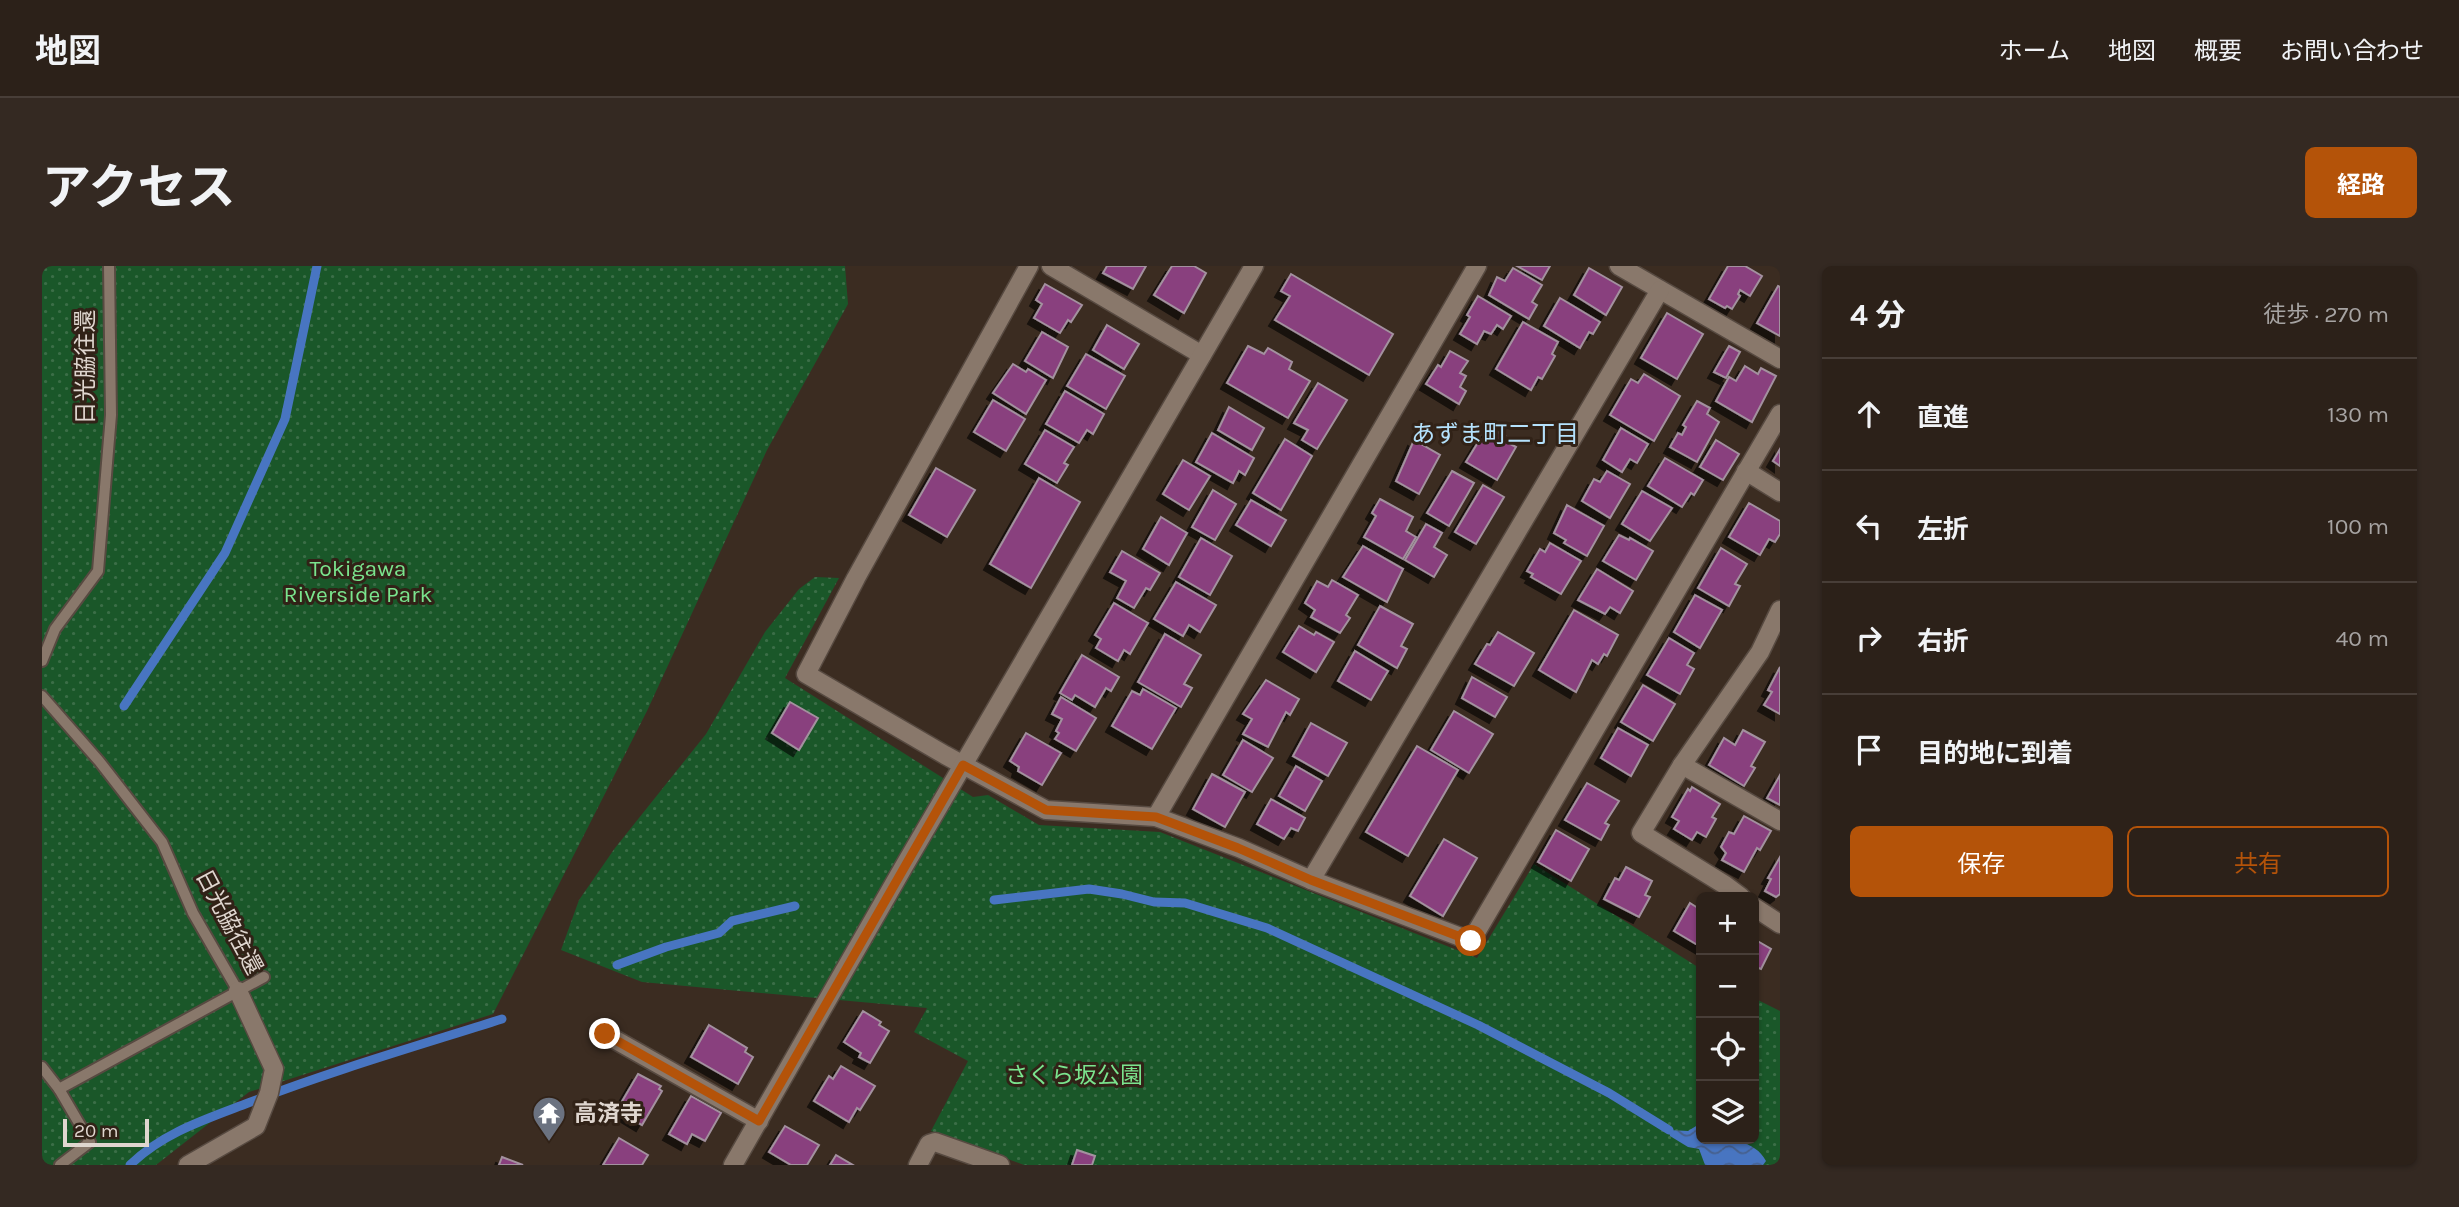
<!DOCTYPE html>
<html lang="ja">
<head>
<meta charset="utf-8">
<style>
  body { margin:0; font-family:Karla,"Noto Sans JP",sans-serif; background:#342922; color:#f1f3f6 }
  .controls { position:absolute; right:21px; bottom:21px; display:grid; overflow:hidden; border-radius:10px; box-shadow:0 2px 5px #0004 }
  .controls button { width:63px; height:63px; display:grid; place-items:center; padding:0; border:0; border-bottom:2px solid #483e38; background:#2c2119; color:#f1f3f6; font:35px sans-serif }
  .scale { position:absolute; left:21px; bottom:18px; width:86px; box-sizing:border-box; padding-left:7px; border:4px solid #dfd6cf; border-top:0; font-size:19px; line-height:24px; white-space:nowrap; color:#dfd6cf; -webkit-text-stroke:5px #312217; paint-order:stroke }
  .stop { position:absolute; width:21px; height:21px; margin:-16px; border:5px solid #b45309; border-radius:50%; background:#fff }
  .stop.end { background:#b45309; border-color:#fff; box-shadow:0 2px 7px #0008 }
  .list { margin:0; padding:0; list-style:none }
  h2 { display:flex; justify-content:space-between; align-items:center; height:91px; margin:0; padding:0 28px; font-size:30px }
  h2 small { font-size:23px; font-weight:400; color:#a6a3a2 }
  .list li { display:grid; grid-template-columns:46px 1fr auto; gap:21px; align-items:center; box-sizing:border-box; height:112px; padding:0 28px; border-top:2px solid #483e38 }
  .list b { display:block; font-size:26px; white-space:nowrap }
  .list em { font-size:23px; font-style:normal; color:#a6a3a2 }
  .actions { display:flex; gap:14px; padding:21px 28px }
  .actions a { flex:1; padding:16px 0; border:2px solid #b45309; border-radius:10px; text-align:center; font-size:24px; color:#b45309 }
  .actions .main { background:#b45309; color:#fff }
  .icon { flex:none; width:38px; height:38px; fill:none; stroke:currentColor; stroke-width:2; stroke-linecap:round; stroke-linejoin:round }
  .map { position:relative; flex:none; width:1738px; height:899px; overflow:hidden; border-radius:10px }
  header { display:flex; align-items:center; gap:42px; box-sizing:border-box; height:98px; padding:0 35px; background:#2c2119; border-bottom:2px solid #483e38 }
  header strong { font-size:33px }
  nav { display:flex; gap:38px; margin-inline-start:auto; font-size:24px }
  .intro { display:flex; align-items:center; justify-content:space-between; box-sizing:border-box; height:168px; padding:0 42px }
  h1 { margin:0; font-size:49px }
  .button { padding:18px 32px; border-radius:10px; background:#b45309; color:#fff; font-size:24px; font-weight:700 }
  main { display:flex; gap:42px; padding:0 42px }
  aside { flex:1; background:#2c2119; border-radius:10px; box-shadow:0 2px 5px #0004 }
  .map>svg:first-child { display:block }
  .park { fill:url(#park-dots) }
  .water { fill:url(#water-waves) }
  .lines { fill:none; stroke-linecap:round; stroke-linejoin:round }
  .stream { stroke:#4875c1; stroke-width:9 }
  .building { fill:#89407e; stroke:#a3919f; stroke-width:2; filter:url(#shadow) }
  .lane-casing { stroke:#574a41; stroke-width:14 }
  .street-casing { stroke:#574a41; stroke-width:21 }
  .secondary-casing { stroke:#574a41; stroke-width:21 }
  .lane { stroke:#89786b; stroke-width:10 }
  .street { stroke:#89786b; stroke-width:18 }
  .secondary { stroke:#89786b; stroke-width:18 }
  .route { stroke:#b45309; stroke-width:9 }
  .labels { text-anchor:middle; dominant-baseline:central; stroke-width:6; stroke-linejoin:round; paint-order:stroke }
  .street-label { font-size:23px; fill:#dfd6cf; stroke:#312217 }
  .park-label { font-size:23px; fill:#7ae48d; stroke:#312217 }
  .poi-label { font-size:23px; font-weight:bold; fill:#dfd6cf; stroke:#312217; text-anchor:start }
  .neighbourhood-label { font-size:24px; fill:#b4e1fc; stroke:#312217 }
</style>
</head>
<body>
<header>
<strong>地図</strong>
<nav><a>ホーム</a><a>地図</a><a>概要</a><a>お問い合わせ</a></nav>
</header>
<div class="intro"><h1>アクセス</h1><a class="button">経路</a></div>
<main>
<div class="map">
<svg width="1738" height="899" viewBox="0 0 1738 899">
  <defs>
    <pattern id="park-dots" width="8" height="8" patternUnits="userSpaceOnUse" patternTransform="scale(1.75)"><rect width="8" height="8" fill="#1a5729"/><path d="M2 2h.1M6 6h.1" fill="none" stroke="#3b6e47" stroke-width="1.8" stroke-linecap="round"/></pattern>
    <pattern id="water-waves" width="16" height="10" patternUnits="userSpaceOnUse" patternTransform="scale(1.75)"><rect width="16" height="10" fill="#4875c1"/><path d="M0 5q4-4 8 0t8 0" fill="none" stroke="#46608d"/></pattern>
    <filter id="shadow"><feDropShadow dx="-6" dy="6" stdDeviation="0" flood-color="#0009"/></filter>
  </defs>
  <rect width="100%" height="100%" fill="#3b2c21"/>
  <g class="park">
    <polygon points="0,0 803,0 806,38 725,184 605,445 451,748 207,826 114,899 0,899"/>
    <polygon points="773,311 797,312 743,412 931,531 946,529 997,559 1118,566 1435,692 1492,598 1659,703 1659,873 1712,873 1712,732 1738,745 1738,899 982,899 889,865 926,795 872,766 885,742 600,716 519,684 537,634 573,582 664,468 723,366 757,323"/>
  </g>
  <path class="water" d="M1659 857V873C1682 873 1712 872 1724 895L1721 899H1663L1657 883 1646 881 1628 870 1627 864 1646 865Z"/>
  <g class="lines">
    <g class="stream">
      <polyline points="82,440 183,287 243,153 275,0"/>
      <polyline points="952,634 1047,623 1080,628 1112,636 1143,637 1225,662 1436,759 1567,827 1627,864"/>
      <polyline points="575,699 624,681 677,667 690,655 753,640"/>
      <path d="M88 899C120 867 164 853 206 837 289 805 375 780 460 753"/>
    </g>
  </g>
  <g class="building">
    <polygon points="1065,0 1104,0 1091,23 1061,7"/>
    <polygon points="1130,0 1152,0 1164,7 1142,47 1112,29"/>
    <polygon points="1475,0 1508,0 1500,14"/>
    <polygon points="1686,0 1703,0 1720,10 1708,30 1698,24 1696,28 1698,30 1690,43 1685,40 1683,42 1667,33"/>
    <polygon points="1471,2 1500,19 1490,36 1495,39 1487,53 1447,29 1455,11 1463,15"/>
    <polygon points="1547,2 1580,21 1564,49 1532,29"/>
    <polygon points="1249,8 1351,68 1327,109 1233,54 1248,30 1239,25"/>
    <polygon points="1003,18 1040,39 1029,56 1026,54 1018,67 992,52 1000,38 994,34"/>
    <polygon points="1736,20 1738,21 1738,70 1715,57"/>
    <polygon points="1436,30 1469,50 1461,63 1455,59 1449,68 1442,65 1435,78 1418,68 1428,51 1425,49"/>
    <polygon points="1518,32 1558,56 1551,68 1547,66 1538,82 1502,60"/>
    <polygon points="1625,47 1661,68 1635,113 1599,92"/>
    <polygon points="1481,56 1516,76 1510,88 1513,90 1500,113 1496,111 1489,124 1454,103"/>
    <polygon points="1065,59 1097,78 1082,103 1051,84"/>
    <polygon points="1000,66 1026,81 1011,112 983,95"/>
    <polygon points="1206,80 1222,88 1226,82 1250,96 1247,103 1268,115 1246,152 1185,117"/>
    <polygon points="1687,80 1698,86 1684,112 1672,106"/>
    <polygon points="1408,85 1426,95 1418,107 1424,110 1418,121 1424,125 1417,138 1384,118 1396,99 1399,101"/>
    <polygon points="1044,88 1083,110 1064,143 1025,120"/>
    <polygon points="971,98 984,106 986,103 1004,114 984,148 951,127"/>
    <polygon points="1703,100 1716,108 1719,102 1734,110 1710,156 1674,135 1687,111 1694,115"/>
    <polygon points="1602,108 1638,130 1612,175 1568,149 1589,113 1596,117"/>
    <polygon points="1276,117 1305,134 1275,183 1260,174 1266,164 1252,157"/>
    <polygon points="1023,125 1062,148 1051,168 1045,164 1037,177 1004,158"/>
    <polygon points="951,134 983,153 964,185 932,166"/>
    <polygon points="1655,135 1668,142 1665,148 1677,156 1655,196 1628,181 1636,167 1640,169 1644,161 1641,159"/>
    <polygon points="1187,141 1222,162 1210,184 1176,164"/>
    <polygon points="1579,162 1606,178 1595,197 1588,193 1580,206 1561,194"/>
    <polygon points="1003,164 1032,181 1022,197 1026,199 1015,217 983,198"/>
    <polygon points="1452,164 1463,170 1461,174 1474,181 1455,214 1424,196 1438,173 1440,175 1446,165 1450,167"/>
    <polygon points="1170,167 1212,192 1203,209 1197,205 1191,217 1154,196"/>
    <polygon points="1243,173 1270,190 1239,244 1211,227"/>
    <polygon points="1372,174 1398,189 1377,228 1354,215"/>
    <polygon points="1674,174 1697,188 1681,214 1658,201"/>
    <polygon points="1738,183 1738,200 1731,195"/>
    <polygon points="1623,192 1661,214 1652,229 1649,227 1640,241 1606,220"/>
    <polygon points="1141,194 1168,210 1147,244 1121,228"/>
    <polygon points="894,202 933,224 905,271 867,249"/>
    <polygon points="1410,205 1432,217 1407,260 1385,247"/>
    <polygon points="1565,205 1588,218 1568,252 1540,235 1552,213 1558,216"/>
    <polygon points="997,212 1038,236 989,322 948,298"/>
    <polygon points="1441,219 1462,231 1434,278 1413,266"/>
    <polygon points="1171,224 1194,238 1173,274 1150,261"/>
    <polygon points="1600,225 1630,242 1608,275 1580,258"/>
    <polygon points="1338,233 1371,251 1364,265 1374,271 1361,293 1322,271 1334,250 1330,247"/>
    <polygon points="1209,234 1244,254 1229,280 1194,259"/>
    <polygon points="1707,237 1738,255 1738,268 1733,276 1727,273 1718,289 1687,271"/>
    <polygon points="1525,239 1562,260 1545,290 1522,277 1524,274 1512,267"/>
    <polygon points="1119,251 1145,267 1127,299 1101,283"/>
    <polygon points="1384,258 1400,267 1392,281 1405,289 1392,311 1363,294"/>
    <polygon points="1577,269 1587,274 1588,272 1611,285 1594,314 1561,295"/>
    <polygon points="1159,272 1190,290 1168,329 1137,311"/>
    <polygon points="1508,277 1539,295 1519,328 1489,311 1491,308 1485,305 1498,283 1503,286"/>
    <polygon points="1321,280 1361,303 1345,336 1301,311"/>
    <polygon points="1679,282 1705,298 1693,318 1698,320 1687,340 1656,322"/>
    <polygon points="1080,285 1118,307 1108,324 1104,322 1092,342 1075,332 1084,315 1068,306"/>
    <polygon points="1555,303 1591,325 1578,347 1568,341 1563,348 1536,334"/>
    <polygon points="1290,314 1316,329 1304,349 1308,352 1298,367 1269,351 1273,344 1263,337 1275,315 1286,321"/>
    <polygon points="1134,316 1174,339 1158,366 1147,359 1141,370 1112,353"/>
    <polygon points="1653,329 1680,344 1658,382 1632,366"/>
    <polygon points="1072,337 1106,357 1088,388 1082,384 1076,395 1054,382 1059,373 1053,369"/>
    <polygon points="1338,340 1371,358 1359,380 1365,383 1355,402 1316,379"/>
    <polygon points="1532,344 1576,369 1565,390 1562,388 1556,398 1550,394 1534,426 1497,404"/>
    <polygon points="1257,360 1272,369 1274,366 1292,376 1274,406 1241,386"/>
    <polygon points="1456,366 1492,387 1472,420 1433,398 1445,378 1448,379"/>
    <polygon points="1123,368 1159,389 1142,418 1150,422 1139,441 1096,416"/>
    <polygon points="1627,372 1652,387 1645,399 1652,403 1638,428 1605,409"/>
    <polygon points="1313,385 1346,405 1329,434 1296,415"/>
    <polygon points="1040,389 1077,411 1069,425 1064,422 1053,441 1033,429 1030,434 1018,427"/>
    <polygon points="1738,401 1738,448 1722,439 1730,426 1726,424"/>
    <polygon points="1430,411 1465,431 1453,451 1420,432"/>
    <polygon points="1224,414 1257,433 1248,449 1244,446 1226,481 1201,468 1210,453 1201,448"/>
    <polygon points="1601,419 1633,438 1611,475 1579,456"/>
    <polygon points="1101,423 1134,442 1110,483 1070,460 1090,425 1098,429"/>
    <polygon points="1019,431 1054,452 1034,485 1013,473 1017,467 1014,465 1020,453 1010,448"/>
    <polygon points="748,436 776,452 757,484 730,467"/>
    <polygon points="1412,445 1451,468 1427,507 1389,484"/>
    <polygon points="1269,457 1305,477 1286,510 1251,490"/>
    <polygon points="1576,462 1606,479 1589,510 1559,492"/>
    <polygon points="1701,464 1723,476 1709,500 1713,502 1702,520 1667,499 1682,472 1693,479"/>
    <polygon points="984,467 1019,487 1000,519 976,505 977,501 968,495"/>
    <polygon points="1201,474 1231,492 1210,526 1181,509"/>
    <polygon points="1375,480 1416,504 1366,590 1324,566"/>
    <polygon points="1254,500 1280,515 1263,545 1237,530"/>
    <polygon points="1170,508 1203,526 1183,561 1151,543"/>
    <polygon points="1738,509 1738,539 1725,532"/>
    <polygon points="1545,517 1577,535 1563,557 1567,559 1559,574 1523,554"/>
    <polygon points="1650,521 1678,538 1670,551 1674,553 1664,571 1655,566 1650,574 1632,563 1637,555 1630,551 1646,523 1648,525"/>
    <polygon points="1229,533 1263,552 1256,565 1249,562 1242,573 1215,558"/>
    <polygon points="1702,550 1729,565 1718,584 1715,582 1702,606 1680,594 1684,587 1679,581 1687,566 1692,568"/>
    <polygon points="1514,564 1547,583 1529,615 1496,596"/>
    <polygon points="1402,573 1435,592 1401,650 1368,630"/>
    <polygon points="1738,591 1738,628 1734,631 1723,625 1729,613 1726,612"/>
    <polygon points="1584,601 1610,615 1603,629 1608,631 1597,651 1562,633 1573,612 1577,614"/>
    <polygon points="1648,637 1659,644 1659,681 1632,665"/>
    <polygon points="1712,673 1729,683 1719,703 1714,701 1712,705"/>
    <polygon points="821,745 839,756 837,759 847,765 828,797 817,791 819,787 802,776"/>
    <polygon points="667,759 705,782 703,786 711,791 696,818 649,791"/>
    <polygon points="799,800 833,820 818,844 815,842 807,856 772,835 787,810 791,813"/>
    <polygon points="596,808 619,820 617,823 620,825 600,859 575,844"/>
    <polygon points="649,830 679,847 663,875 650,868 645,878 627,868"/>
    <polygon points="743,860 777,879 765,899 749,899 727,886"/>
    <polygon points="577,872 606,889 600,899 561,899"/>
    <polygon points="1035,884 1053,890 1050,899 1030,899"/>
    <polygon points="794,889 811,899 788,899"/>
    <polygon points="460,891 481,899 457,899"/>
  </g>
  <g class="lines">
    <defs>
      <g id="lane">
        <polyline points="0,395 13,363 56,305 69,149 67,0"/>
        <polyline points="0,430 57,495 120,576 151,647 196,725"/>
        <polyline points="0,801 17,823 48,876 18,899"/>
        <polyline points="17,823 222,711"/>
      </g>
      <g id="street">
        <polyline points="987,0 814,312 764,408 903,489 1004,544 1114,551 1197,582 1269,614 1429,675 1738,148"/>
        <polyline points="1009,0 1160,89"/>
        <polyline points="1577,0 1738,93"/>
        <polyline points="1704,205 1738,226"/>
        <polyline points="1640,499 1738,555"/>
        <polyline points="1114,551 1435,0"/>
        <polyline points="1269,614 1618,24"/>
        <polyline points="1699,631 1683,619 1599,567 1640,499 1718,386 1738,344"/>
        <polyline points="1712,641 1738,658"/>
        <polyline points="563,768 717,855"/>
        <polyline points="146,899 214,860 227,827 232,803 196,725"/>
        <polyline points="876,899 887,878 893,876 958,899"/>
      </g>
      <polyline id="secondary" points="691,899 861,602 1212,0"/>
    </defs>
    <use href="#lane" class="lane-casing"/>
    <use href="#street" class="street-casing"/>
    <use href="#secondary" class="secondary-casing"/>
    <use href="#lane" class="lane"/>
    <use href="#street" class="street"/>
    <use href="#secondary" class="secondary"/>
  </g>
  <g class="lines">
    <polyline class="route" points="563,768 717,855 921,499 1004,544 1114,551 1196,582 1269,614 1429,675"/>
  </g>
  <defs>
    <symbol id="temple-pin" viewBox="-11 -11 22 30"><path d="M0 17L-7.5 6A9.5 9.5 0 1 1 7.5 6Z" fill="#6b7280" stroke="#312217"/><path d="M0-6L5-2H3V0L6.5 2.5H4V6H1.5V3h-3V6H-4V2.5H-6.5L-3 0V-2H-5Z" fill="#fff"/></symbol>
  </defs>
  <g fill-rule="evenodd">
    <use href="#temple-pin" x="488" y="828" width="38" height="52"/>
  </g>
  <g class="labels">
    <g class="street-label">
      <text transform="translate(43 101) rotate(-90)">日光脇往還</text>
      <text transform="translate(187 656) rotate(62)">日光脇往還</text>
    </g>
    <g class="park-label">
      <text x="316" y="302">Tokigawa<tspan x="316" dy="26">Riverside Park</tspan></text>
      <text x="1032" y="809">さくら坂公園</text>
    </g>
    <g class="poi-label">
      <text x="532" y="847">高済寺</text>
    </g>
    <g class="neighbourhood-label">
      <text x="1453" y="168">あずま町二丁目</text>
    </g>
  </g>
</svg>
<div class="controls">
<button>+</button>
<button>−</button>
<button><svg class="icon" aria-label="locate" viewBox="0 0 24 24"><circle cx="12" cy="12" r="6"/><path d="M12 2v4M12 18v4M2 12h4M18 12h4"/></svg></button>
<button><svg class="icon" aria-label="layers" viewBox="0 0 24 24"><path d="M12 4l9 5-9 5-9-5zM3 14l9 5 9-5"/></svg></button>
</div>
<div class="scale">20 m</div>
<div class="stop" style="left:1429px;top:675px"></div>
<div class="stop end" style="left:563px;top:768px"></div>
</div>
<aside>
<h2>4 分<small>徒歩 · 270 m</small></h2>
<ul class="list">
<li><svg class="icon" aria-label="ahead" viewBox="0 0 24 24"><path d="M12 20V5M6 11l6-6 6 6"/></svg><div><b>直進</b></div><em>130 m</em></li>
<li><svg class="icon" aria-label="left" viewBox="0 0 24 24"><path d="M17 20v-9H6M10 6l-5 5 5 5"/></svg><div><b>左折</b></div><em>100 m</em></li>
<li><svg class="icon" aria-label="right" viewBox="0 0 24 24"><path d="M7 20v-9h11M14 6l5 5-5 5"/></svg><div><b>右折</b></div><em>40 m</em></li>
<li><svg class="icon" aria-label="arrive" viewBox="0 0 24 24"><path d="M6 21V4h12l-3 4 3 4H6"/></svg><div><b>目的地に到着</b></div></li>
</ul>
<div class="actions"><a class="main">保存</a><a>共有</a></div>
</aside>
</main>
</body>
</html>
